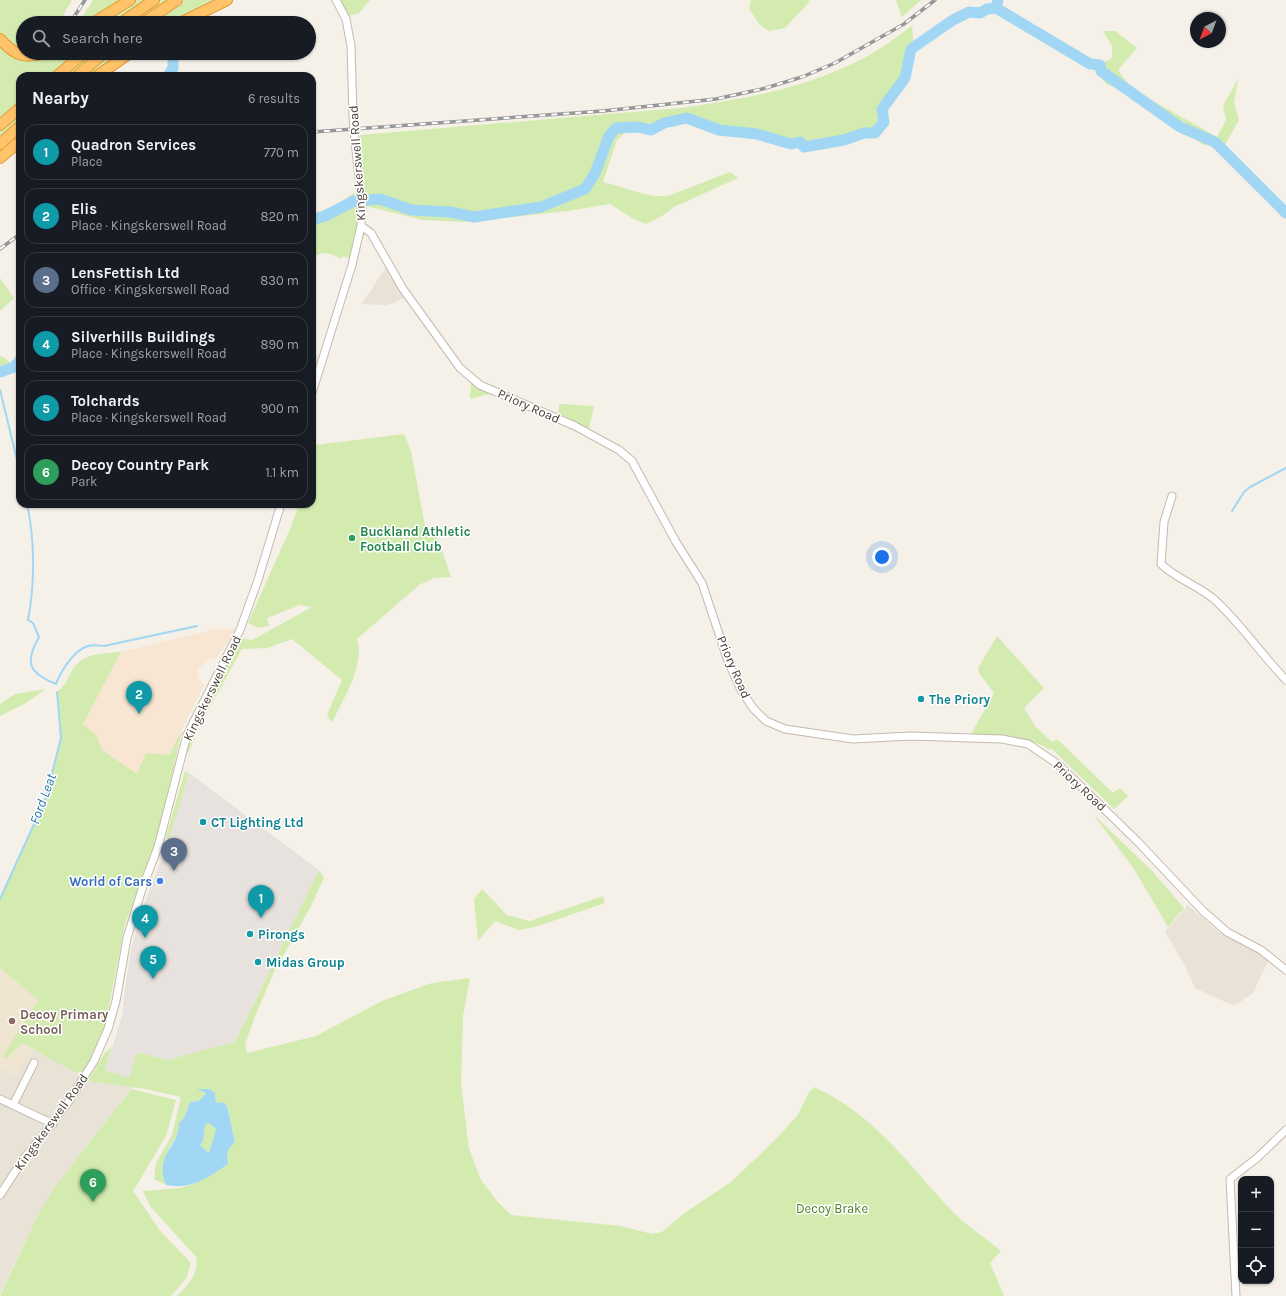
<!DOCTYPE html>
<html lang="en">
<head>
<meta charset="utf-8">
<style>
  body { margin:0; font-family:Karla,sans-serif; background:#242831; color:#f1f3f6 }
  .controls { position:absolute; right:12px; bottom:12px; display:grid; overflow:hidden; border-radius:8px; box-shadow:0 1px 3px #0004 }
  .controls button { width:36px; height:36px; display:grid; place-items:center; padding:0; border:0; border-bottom:1px solid #363941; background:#171b24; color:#f1f3f6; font:20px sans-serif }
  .compass { position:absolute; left:1190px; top:12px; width:36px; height:36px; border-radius:50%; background:#171b24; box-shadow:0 1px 3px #0004; rotate:221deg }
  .you { position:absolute; left:882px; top:557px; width:14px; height:14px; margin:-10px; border:3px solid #fff; border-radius:50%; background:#1a73e8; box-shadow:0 0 0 6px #1a73e833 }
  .badge { display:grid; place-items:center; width:26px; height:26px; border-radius:50%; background:#ea580c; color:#fff; font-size:13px; font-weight:700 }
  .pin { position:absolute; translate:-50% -33px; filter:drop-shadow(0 1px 2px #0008) }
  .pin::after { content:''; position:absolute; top:21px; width:14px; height:12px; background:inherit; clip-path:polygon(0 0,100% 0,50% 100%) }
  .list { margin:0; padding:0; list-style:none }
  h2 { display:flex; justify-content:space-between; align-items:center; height:52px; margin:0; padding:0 16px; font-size:17px }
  h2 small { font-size:13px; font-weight:400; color:#9ea1a6 }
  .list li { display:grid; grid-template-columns:26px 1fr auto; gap:12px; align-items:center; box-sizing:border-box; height:56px; margin:0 8px 8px; padding:0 8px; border:1px solid #363941; border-radius:12px }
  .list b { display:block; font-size:15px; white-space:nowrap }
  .list p { margin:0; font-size:13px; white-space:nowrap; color:#9ea1a6 }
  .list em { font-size:13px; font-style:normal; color:#9ea1a6 }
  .icon { flex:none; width:22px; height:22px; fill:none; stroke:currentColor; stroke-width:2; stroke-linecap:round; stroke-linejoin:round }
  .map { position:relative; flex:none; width:1286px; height:1296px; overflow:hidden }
  .search { position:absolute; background:#171b24; box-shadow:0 1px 3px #0004; left:16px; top:16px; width:300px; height:44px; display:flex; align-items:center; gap:10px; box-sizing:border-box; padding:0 14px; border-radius:22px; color:#9ea1a6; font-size:15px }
  .panel { position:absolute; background:#171b24; box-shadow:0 1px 3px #0004; left:16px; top:72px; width:300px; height:436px; border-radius:12px }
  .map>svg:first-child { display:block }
  .residential { fill:#e9e2d6 }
  .commercial { fill:#f8e6d2 }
  .industrial { fill:#e7e2dd }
  .education { fill:#efe5d1 }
  .green { fill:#d3ebaf }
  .water { fill:#a1d7f5; fill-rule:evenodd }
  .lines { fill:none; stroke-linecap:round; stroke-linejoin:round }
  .stream { stroke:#a1d7f5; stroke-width:2 }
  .river { stroke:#a1d7f5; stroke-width:11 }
  .minor-casing { stroke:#c4baad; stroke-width:9 }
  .highway-casing { stroke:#e69931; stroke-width:12 }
  .minor { stroke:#fff; stroke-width:7 }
  .highway { stroke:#ffc469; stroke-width:10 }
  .rail-casing { stroke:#979797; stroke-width:3.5 }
  .rail { stroke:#fff; stroke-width:2; stroke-dasharray:6; stroke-linecap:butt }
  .minor-bridge-casing { stroke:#c4baad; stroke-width:9; stroke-linecap:butt }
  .minor-bridge { stroke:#fff; stroke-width:7 }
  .leisure-dot { fill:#2e9e5b; stroke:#fff; stroke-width:1.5 }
  .culture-dot { fill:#0f9aa8; stroke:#fff; stroke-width:1.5 }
  .shop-dot { fill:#3f7fe0; stroke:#fff; stroke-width:1.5 }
  .education-dot { fill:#8d6e63; stroke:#fff; stroke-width:1.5 }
  .labels { text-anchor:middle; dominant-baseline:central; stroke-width:3; stroke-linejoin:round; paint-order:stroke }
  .street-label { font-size:13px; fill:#494036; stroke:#fff }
  .leisure-label { font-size:13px; font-weight:bold; fill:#27864d; stroke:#fff; text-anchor:start }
  .culture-label { font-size:13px; font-weight:bold; fill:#0d838f; stroke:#fff; text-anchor:start }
  .shop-label { font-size:13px; font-weight:bold; fill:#366cbe; stroke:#fff; text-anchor:end }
  .education-label { font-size:13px; font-weight:bold; fill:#785e54; stroke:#fff; text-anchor:start }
  .park-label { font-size:13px; fill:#4c7f25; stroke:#fff }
  .water-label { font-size:14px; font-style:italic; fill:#267aab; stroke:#fff }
</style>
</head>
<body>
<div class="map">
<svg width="1286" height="1296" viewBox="0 0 1286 1296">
  <rect width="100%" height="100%" fill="#f5f0e8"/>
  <g class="residential">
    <polygon points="386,267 404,297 394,303 386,305 362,304"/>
    <polygon points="312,354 318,356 312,378"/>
    <polygon points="1188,905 1218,932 1258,952 1268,961 1253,993 1234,1006 1195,988 1183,962 1165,932"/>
    <polygon points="32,1049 49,1057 88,1081 132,1087 55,1187 38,1215 0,1294 0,1067 15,1077"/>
  </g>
  <polygon class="commercial" points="216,629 236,629 216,658 208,659 198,670 198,678 204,685 169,755 137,774 102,750 83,724 121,652"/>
  <polygon class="industrial" points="189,773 319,870 235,1042 167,1060 137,1052 129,1079 105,1070 123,1013 124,997 131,949 145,902 169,840"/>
  <polygon class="education" points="0,968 38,1000 2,1057 6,1059 22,1043 32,1049 15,1077 0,1067"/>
  <g class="green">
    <polygon points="0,0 72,0 63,15 72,19 80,21 93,0 124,0 88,23 23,23 23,52 11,48 0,35"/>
    <polygon points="136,0 148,0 116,23 100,23"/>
    <polygon points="160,0 172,0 138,23 125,23"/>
    <polygon points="185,0 221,0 173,23 150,23"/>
    <polygon points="340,0 370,0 359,13 348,16"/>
    <polygon points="751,0 809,0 809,2 785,28 769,31 759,24 749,8"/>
    <polygon points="896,0 921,0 902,17"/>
    <path d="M912 26 914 47 908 73 889 105 887 123 875 133H864L844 140 804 147 800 142 791 144 757 134 719 130 687 118 664 123 651 130 624 133 617 140 603 182 652 196H668L730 172 738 178 674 207 662 216 646 224 632 218 610 204 568 211 465 222 423 220 366 206 360 135 680 108C741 100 802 89 858 61 877 52 895 38 912 26Z"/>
    <polygon points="1103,31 1115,31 1137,48 1118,70 1132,89 1217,137 1226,120 1223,106 1238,79 1234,103 1239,120 1222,150 1202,144 1124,91 1106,84 1096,71 1100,65 1112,58 1112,46"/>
    <polygon points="0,43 9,54 80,53 53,76 20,76 20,105 0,122"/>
    <polygon points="89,53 100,53 72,76 62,76"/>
    <polygon points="113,53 127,53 96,76 84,76"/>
    <polygon points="20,113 20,122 0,141 0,130"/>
    <path d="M357 191 359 222 349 258 342 256 341 259C330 253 323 250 312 258V214L335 206Z"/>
    <polygon points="0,278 14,298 0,311"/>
    <polygon points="0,356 5,358 14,367 6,375 0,377"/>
    <polygon points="471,381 490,394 470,399"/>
    <polygon points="561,404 594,406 589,429 558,413 559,405"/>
    <path d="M404 434 411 451 425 526 435 530 451 577 434 578 419 585 357 639C365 667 343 698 332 723L327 715 342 680 292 639 267 648 242 649 201 723 189 751 186 755C195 713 222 676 241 638L252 640 312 607 300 605 267 618 269 626 258 628 248 623 290 529 299 504H312V458L315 445Z"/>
    <path d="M997 636 1044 688 1024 708 1035 726 1052 742 1057 739 1113 793 1120 788 1128 796 1114 809 1051 748 1049 750C1033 736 992 737 971 734L994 693 979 673 978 668Z"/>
    <path d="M121 652 83 724 96 735 102 750 137 774 146 753 169 755 182 730 157 840 125 924 105 1026 94 1052 80 1075 22 1043 6 1059 2 1057 38 1000 0 968V899L45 800 61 738 57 692C64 687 67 680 71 672 82 652 101 654 121 652Z"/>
    <polygon points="46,689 26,703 0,716 0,704 15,694"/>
    <polygon points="185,771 189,773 169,840 166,836"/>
    <polygon points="1093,814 1152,871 1184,908 1168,927 1134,869"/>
    <path d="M319 870 324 878 311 906 274 972 256 1014 245 1044 247 1053 316 1036 382 1001 432 983 470 978 463 1016 461 1083 469 1149 481 1180 497 1201 511 1215 621 1226 652 1234 662 1232 686 1212 731 1182 774 1141 797 1116 809 1092 814 1087C874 1114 908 1164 951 1210 966 1226 985 1237 1001 1251L990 1263 1004 1296H177C188 1285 199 1274 196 1257L150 1206 143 1191 180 1188 194 1184 227 1164C226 1153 227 1149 235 1142L227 1106 216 1103 215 1093 198 1089 206 1093 199 1101 190 1102 184 1118 179 1123C179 1138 174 1137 169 1149 163 1160 162 1173 166 1185L154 1179 156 1163 172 1135 181 1097 145 1089 88 1081 104 1054 112 1046 105 1070 129 1078 137 1052 167 1060 235 1042Z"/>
    <polygon points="482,889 507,915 530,921 603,896 605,903 535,927 519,930 495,921 478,941 474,899"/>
    <polygon points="131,1089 176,1100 166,1136 133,1191 161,1232 191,1263 186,1279 171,1296 0,1296 38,1215 55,1187"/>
    <polygon points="209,1123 216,1129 209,1153 200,1145 203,1141 205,1125"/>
  </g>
  <path class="water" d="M197 1089H210L215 1093 216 1103 222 1102 227 1106 235 1142C227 1149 226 1153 228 1164 207 1178 192 1190 166 1185 154 1152 179 1149 179 1123L184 1118 190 1102 199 1101 206 1093ZM209 1123 216 1129 209 1153 200 1145 203 1141 205 1125Z"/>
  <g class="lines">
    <g class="stream">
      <polyline points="0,390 20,472"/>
      <path d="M27 504C35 541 35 583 28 620L33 623 39 637C24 663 29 673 56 684"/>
      <polyline points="1232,511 1244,492 1250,487 1286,468"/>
      <path d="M56 684C61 671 74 650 88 646 93 644 99 646 104 646L197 626"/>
      <polyline points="0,899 45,800 61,738 57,692"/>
    </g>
    <g class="river">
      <polyline points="996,8 1090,64 1100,65 1101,71 1180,127 1215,142 1286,213"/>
      <polyline points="168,76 173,68 173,53"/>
      <polyline points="312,220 325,216 354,201 380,199 411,210 450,212 474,217 541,207 585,189 595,173 609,136 616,128 638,127 651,130 664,123 687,118 719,130 757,134 791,144 800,142 804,147 844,140 864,133 875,133 884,122 882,109 905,78 911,49 953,20 969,12 980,13 987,9 996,8 998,0"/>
      <polyline points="0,372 14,367 20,360"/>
    </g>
    <defs>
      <g id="minor">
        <polyline points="336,0 346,19 351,46 353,116"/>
        <polyline points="361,226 371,233 403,289 460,368 480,385 575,426 619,450 632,461 676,542 702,583 728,661 741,690 753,708 766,721 785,729 853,739 911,736 970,738 1002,739 1028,744 1059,765 1138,842 1203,911 1227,932 1261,950 1286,970"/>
        <polyline points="312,393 352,265 361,226 362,205 355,141"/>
        <path d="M1172 496 1164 522 1161 564C1176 579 1198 585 1215 600 1241 624 1261 654 1286 680"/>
        <polyline points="0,1099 53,1124"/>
        <polyline points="13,1105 34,1063"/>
        <polyline points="0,1195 22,1161 67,1104 94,1061 108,1029 116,1001 127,938 142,889 158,847 187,735 240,630 258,580 281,504"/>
        <polyline points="1236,1296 1230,1179 1257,1158 1286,1130"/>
      </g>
      <g id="highway">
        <polyline points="93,23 130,0"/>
        <polyline points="121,23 154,0"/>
        <polyline points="143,23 177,0"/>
        <polyline points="180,23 227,0"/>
        <path d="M0 39C17 58 25 58 48 53"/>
        <polyline points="57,76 84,53"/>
        <polyline points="77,76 104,53"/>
        <polyline points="97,76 130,53"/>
        <polyline points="0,125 20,108"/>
        <polyline points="0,144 20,126"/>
        <polyline points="0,158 20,141"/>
      </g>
    </defs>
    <use href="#minor" class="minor-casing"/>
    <use href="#highway" class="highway-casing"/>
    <use href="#minor" class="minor"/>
    <use href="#highway" class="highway"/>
    <defs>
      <g id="rail">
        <polyline points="72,20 85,0"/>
        <polyline points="312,132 603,111 716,99 762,89 802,77 835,63 904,24 935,0"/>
        <polyline points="0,249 20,234"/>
      </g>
    </defs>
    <use href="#rail" class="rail-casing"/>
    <use href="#rail" class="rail"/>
    <defs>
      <polyline id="minor-bridge" points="353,116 355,141"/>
    </defs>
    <use href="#minor-bridge" class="minor-bridge-casing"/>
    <use href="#minor-bridge" class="minor-bridge"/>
  </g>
  <circle class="leisure-dot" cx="352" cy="538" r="4"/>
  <g class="culture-dot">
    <circle cx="921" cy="699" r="4"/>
    <circle cx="203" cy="822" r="4"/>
    <circle cx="250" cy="934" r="4"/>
    <circle cx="258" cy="962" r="4"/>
  </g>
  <circle class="shop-dot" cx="160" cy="881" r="4"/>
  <circle class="education-dot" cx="12" cy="1021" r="4"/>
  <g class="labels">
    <g class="street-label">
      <text transform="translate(357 163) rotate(-94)">Kingskerswell Road</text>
      <text transform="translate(529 406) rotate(24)">Priory Road</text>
      <text transform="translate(734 667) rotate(67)">Priory Road</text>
      <text transform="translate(212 688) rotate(-64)">Kingskerswell Road</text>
      <text transform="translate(1080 786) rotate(43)">Priory Road</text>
      <text transform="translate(51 1122) rotate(-54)">Kingskerswell Road</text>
    </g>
    <g class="leisure-label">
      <text x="360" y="531">Buckland Athletic<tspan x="360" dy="15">Football Club</tspan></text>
    </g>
    <g class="culture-label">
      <text x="929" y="699">The Priory</text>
      <text x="211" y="822">CT Lighting Ltd</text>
      <text x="258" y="934">Pirongs</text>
      <text x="266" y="962">Midas Group</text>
    </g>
    <g class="shop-label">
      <text x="152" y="881">World of Cars</text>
    </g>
    <g class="education-label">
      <text x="20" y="1014">Decoy Primary<tspan x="20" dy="15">School</tspan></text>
    </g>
    <g class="park-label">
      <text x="832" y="1208">Decoy Brake</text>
    </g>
    <g class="water-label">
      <text transform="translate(43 799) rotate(-70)">Ford Leat</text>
    </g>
  </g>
</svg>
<div class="controls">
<button>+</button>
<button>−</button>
<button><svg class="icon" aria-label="locate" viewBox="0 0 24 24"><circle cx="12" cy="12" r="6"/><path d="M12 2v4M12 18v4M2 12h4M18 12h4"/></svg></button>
</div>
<svg class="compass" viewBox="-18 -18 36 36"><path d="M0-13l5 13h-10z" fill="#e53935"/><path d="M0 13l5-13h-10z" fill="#9ea1a6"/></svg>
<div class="you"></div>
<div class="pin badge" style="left:261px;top:918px;background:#0f9aa8">1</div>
<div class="pin badge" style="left:139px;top:714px;background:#0f9aa8">2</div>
<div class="pin badge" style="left:174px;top:871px;background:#5c6f8a">3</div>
<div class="pin badge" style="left:145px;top:938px;background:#0f9aa8">4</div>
<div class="pin badge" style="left:153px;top:979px;background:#0f9aa8">5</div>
<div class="pin badge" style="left:93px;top:1202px;background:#2e9e5b">6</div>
<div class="search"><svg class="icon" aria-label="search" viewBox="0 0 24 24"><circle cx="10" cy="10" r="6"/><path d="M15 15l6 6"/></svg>Search here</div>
<section class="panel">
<h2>Nearby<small>6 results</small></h2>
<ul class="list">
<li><span class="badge" style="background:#0f9aa8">1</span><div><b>Quadron Services</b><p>Place</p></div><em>770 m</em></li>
<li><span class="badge" style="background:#0f9aa8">2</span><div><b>Elis</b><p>Place · Kingskerswell Road</p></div><em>820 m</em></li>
<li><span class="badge" style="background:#5c6f8a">3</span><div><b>LensFettish Ltd</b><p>Office · Kingskerswell Road</p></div><em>830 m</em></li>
<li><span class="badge" style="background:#0f9aa8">4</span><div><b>Silverhills Buildings</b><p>Place · Kingskerswell Road</p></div><em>890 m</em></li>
<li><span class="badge" style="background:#0f9aa8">5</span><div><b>Tolchards</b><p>Place · Kingskerswell Road</p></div><em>900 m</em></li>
<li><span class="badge" style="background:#2e9e5b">6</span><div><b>Decoy Country Park</b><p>Park</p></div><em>1.1 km</em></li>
</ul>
</section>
</div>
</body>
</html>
